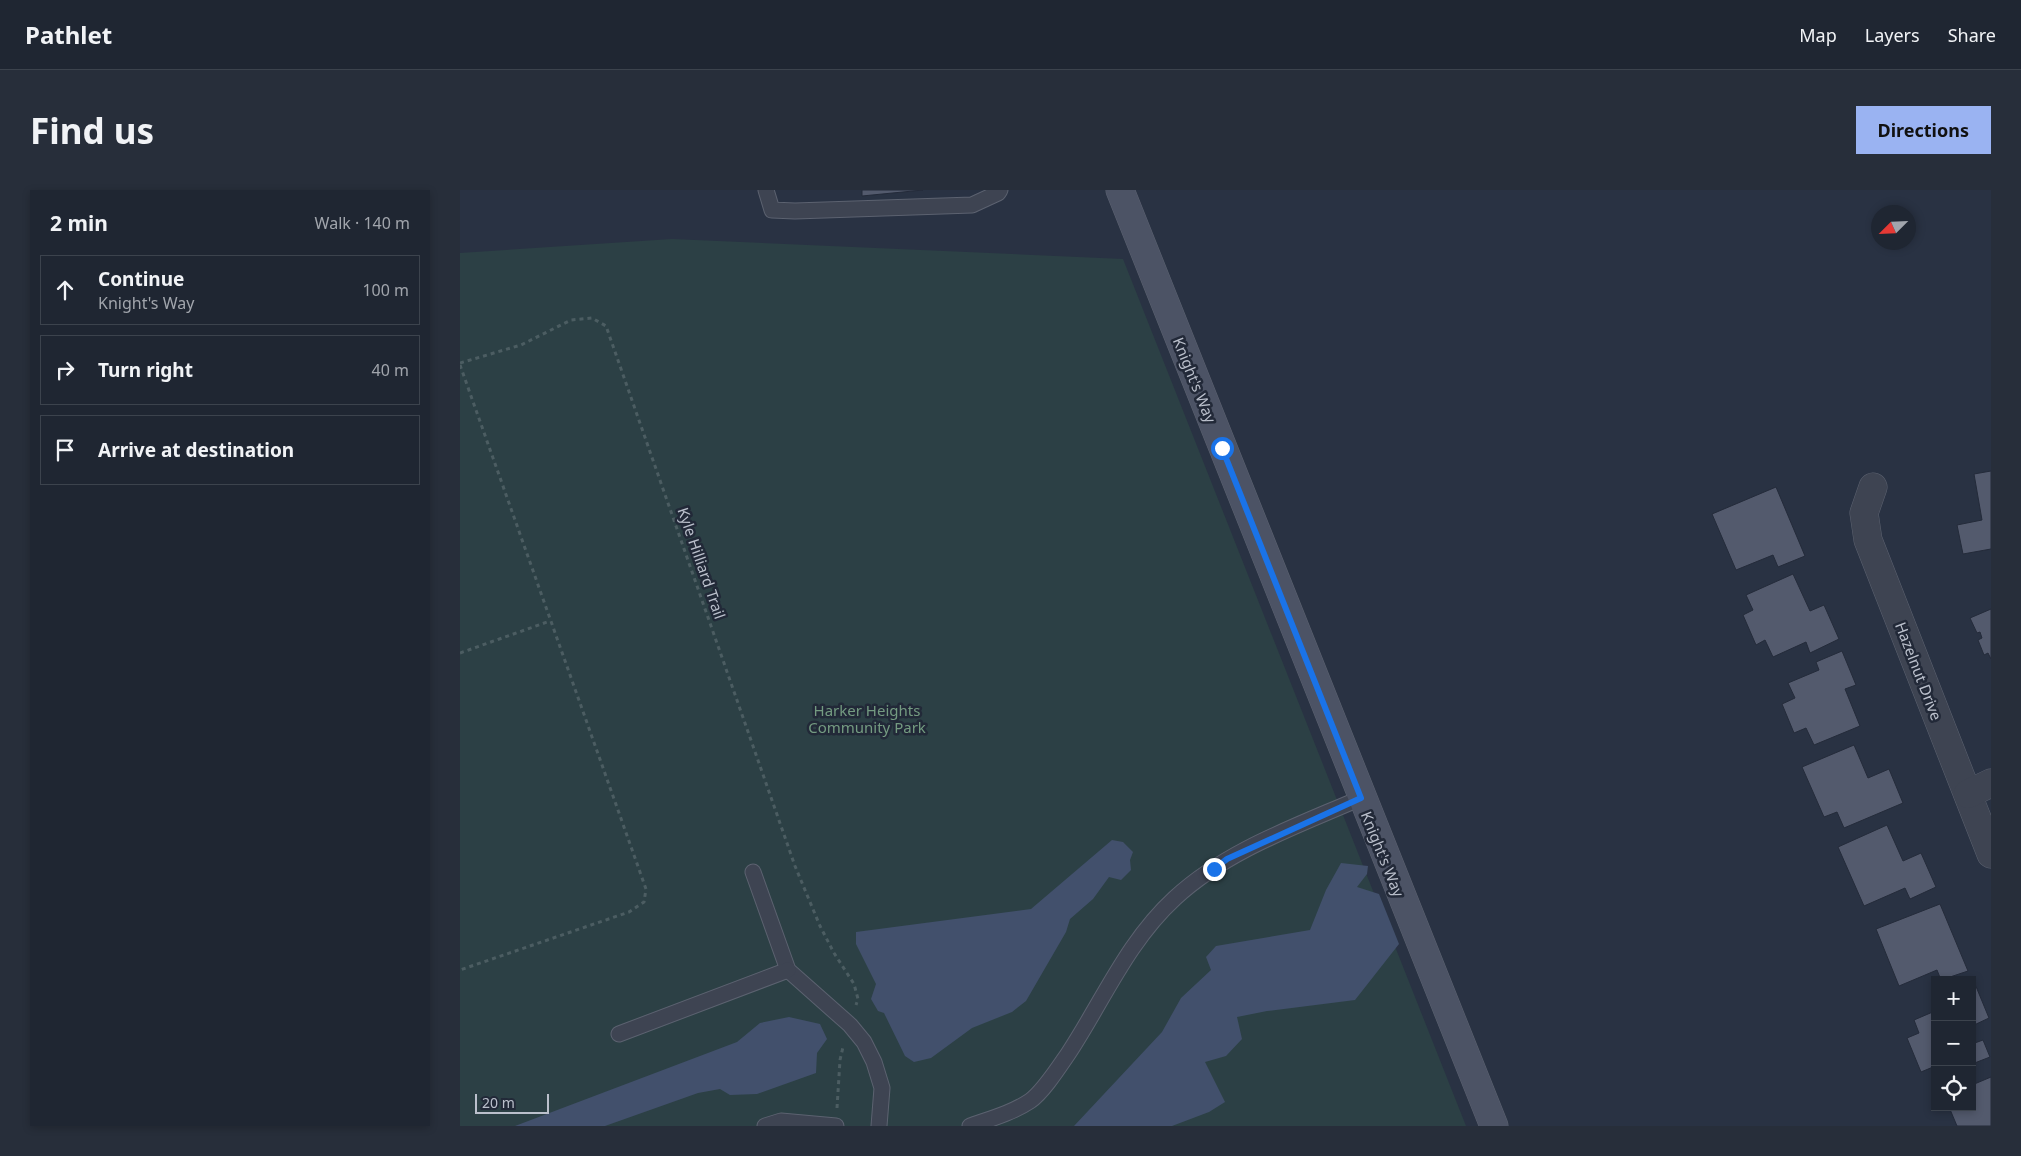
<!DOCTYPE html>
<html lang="en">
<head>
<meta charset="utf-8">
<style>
  body { margin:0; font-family:"Noto Sans",sans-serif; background:#272e3a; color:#f1f3f6 }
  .controls { position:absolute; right:15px; bottom:15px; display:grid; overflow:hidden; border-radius:0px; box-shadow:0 2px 8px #0003 }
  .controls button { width:45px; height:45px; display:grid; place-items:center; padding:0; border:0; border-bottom:1px solid #3c434d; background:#1f2632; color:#f1f3f6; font:25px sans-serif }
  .compass { position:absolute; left:1411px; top:15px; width:45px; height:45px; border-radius:50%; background:#1f2632; box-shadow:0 2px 8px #0003; rotate:246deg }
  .scale { position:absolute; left:15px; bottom:12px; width:74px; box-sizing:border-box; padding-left:5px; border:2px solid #bbc0cc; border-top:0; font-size:14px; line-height:18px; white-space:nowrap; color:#bbc0cc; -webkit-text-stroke:4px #222938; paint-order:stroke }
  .stop { position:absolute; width:15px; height:15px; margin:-11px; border:4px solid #1a73e8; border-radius:50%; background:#fff }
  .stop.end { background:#1a73e8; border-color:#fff; box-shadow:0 1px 5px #0008 }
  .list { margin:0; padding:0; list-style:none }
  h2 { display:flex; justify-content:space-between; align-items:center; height:65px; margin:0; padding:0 20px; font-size:21px }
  h2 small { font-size:16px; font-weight:400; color:#a1a5ac }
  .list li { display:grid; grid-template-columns:32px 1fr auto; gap:15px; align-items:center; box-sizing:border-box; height:70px; margin:0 10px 10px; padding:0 10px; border:1px solid #3c434d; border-radius:0px }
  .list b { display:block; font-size:19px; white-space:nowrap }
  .list p { margin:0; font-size:16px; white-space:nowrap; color:#a1a5ac }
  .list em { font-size:16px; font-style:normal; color:#a1a5ac }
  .icon { flex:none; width:28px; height:28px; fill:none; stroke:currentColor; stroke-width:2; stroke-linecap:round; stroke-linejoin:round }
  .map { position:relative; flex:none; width:1531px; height:936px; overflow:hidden; border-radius:0px }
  header { display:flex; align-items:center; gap:30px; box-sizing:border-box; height:70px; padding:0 25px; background:#1f2632; border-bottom:1px solid #3c434d }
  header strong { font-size:24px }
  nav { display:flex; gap:28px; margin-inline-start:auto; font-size:18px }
  .intro { display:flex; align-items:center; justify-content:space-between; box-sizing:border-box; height:120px; padding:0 30px }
  h1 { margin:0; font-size:35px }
  .button { padding:12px 22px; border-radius:0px; background:#9ab3f2; color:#111; font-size:18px; font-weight:700 }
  main { display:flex; gap:30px; padding:0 30px }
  aside { flex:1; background:#1f2632; border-radius:0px; box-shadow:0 2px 8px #0003 }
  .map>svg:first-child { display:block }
  .green { fill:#2c4045 }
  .water { fill:#42506c }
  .building { fill:#535a6d; stroke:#242b3a }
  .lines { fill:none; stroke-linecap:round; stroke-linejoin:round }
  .service-casing { stroke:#5c6270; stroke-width:17 }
  .minor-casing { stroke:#5c6270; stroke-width:29 }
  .secondary-casing { stroke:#5c6270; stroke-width:29 }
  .path { stroke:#4c5d62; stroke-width:3; stroke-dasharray:4 4; stroke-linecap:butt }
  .service { stroke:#3e4452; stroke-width:15 }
  .minor { stroke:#3e4452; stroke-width:28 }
  .secondary { stroke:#4c5365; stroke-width:28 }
  .route { stroke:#1a73e8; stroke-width:6 }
  .labels { text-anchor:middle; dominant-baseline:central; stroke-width:5; stroke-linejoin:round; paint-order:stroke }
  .street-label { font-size:15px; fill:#bbc0cc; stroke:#222938 }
  .park-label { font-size:15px; fill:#749b81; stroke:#222938 }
</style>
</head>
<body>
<header>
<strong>Pathlet</strong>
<nav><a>Map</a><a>Layers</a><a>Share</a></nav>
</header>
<div class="intro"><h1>Find us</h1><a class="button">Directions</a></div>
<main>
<aside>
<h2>2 min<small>Walk · 140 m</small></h2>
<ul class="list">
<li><svg class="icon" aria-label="ahead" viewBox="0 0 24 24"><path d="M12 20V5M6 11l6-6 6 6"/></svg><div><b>Continue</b><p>Knight's Way</p></div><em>100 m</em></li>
<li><svg class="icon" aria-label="right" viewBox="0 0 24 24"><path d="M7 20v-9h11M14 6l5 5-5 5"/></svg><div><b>Turn right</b></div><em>40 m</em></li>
<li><svg class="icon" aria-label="arrive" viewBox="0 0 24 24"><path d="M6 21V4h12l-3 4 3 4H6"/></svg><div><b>Arrive at destination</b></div></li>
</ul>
</aside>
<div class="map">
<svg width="1531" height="936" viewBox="0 0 1531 936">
  <rect width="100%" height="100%" fill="#293243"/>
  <polygon class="green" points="212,49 663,69 1006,936 0,936 0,63"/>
  <g class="water">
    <polygon points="652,650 663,652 673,662 670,670 671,680 661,690 649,687 633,709 610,729 606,742 566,811 552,822 512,838 471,868 454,872 445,866 424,823 418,821 411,809 416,794 396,754 396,742 571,719"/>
    <polygon points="881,673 908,676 907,684 897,697 919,704 939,754 895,810 807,821 777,827 782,849 766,866 745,872 765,912 749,922 712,936 614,936 702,842 721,808 751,780 746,767 756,756 850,740 866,700"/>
    <polygon points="329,827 360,834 367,849 357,863 356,883 297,904 270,905 260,899 238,903 145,936 55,936 277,852 300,833"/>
  </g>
  <g class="building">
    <polygon points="402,0 463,0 402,6"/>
    <polygon points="1531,281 1531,359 1503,364 1497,335 1522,330 1514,284"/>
    <polygon points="1316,297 1345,366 1318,377 1313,365 1276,380 1252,324"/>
    <polygon points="1333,384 1350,421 1364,415 1379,449 1350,463 1346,452 1313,467 1305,450 1296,455 1283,425 1293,420 1286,405"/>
    <polygon points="1531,419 1531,469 1528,463 1524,465 1518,450 1522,448 1520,442 1517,443 1510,428"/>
    <polygon points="1382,461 1396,495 1385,499 1400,536 1354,555 1346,538 1334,543 1322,514 1335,508 1328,493 1359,480 1356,472"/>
    <polygon points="1394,555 1408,588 1429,579 1443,613 1384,638 1377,622 1364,627 1342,577"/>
    <polygon points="1427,635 1443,671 1461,663 1476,697 1450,709 1445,698 1404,716 1378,657"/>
    <polygon points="1480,714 1508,781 1481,790 1477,780 1439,796 1416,739"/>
    <polygon points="1515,794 1529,828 1512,836 1512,795"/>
    <polygon points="1475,821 1475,882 1473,877 1461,882 1447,848 1459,843 1454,830"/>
    <polygon points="1523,850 1530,867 1512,874 1512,854"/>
    <polygon points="1531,887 1531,936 1497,936 1489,917 1512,917 1512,895"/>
  </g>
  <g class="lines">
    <defs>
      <g id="service">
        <polyline points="306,0 312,20 335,21 512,15 538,3 540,0"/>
        <polyline points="293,682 328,780 390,835 404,852 414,872 422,898 419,936"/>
        <polyline points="159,844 328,780"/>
        <polyline points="305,936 321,931 376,936"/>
        <path d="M510 936C530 929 552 923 570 911 583 902 599 877 608 864 643 811 667 752 715 708 767 660 837 636 901 608"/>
      </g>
      <g id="minor">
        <polyline points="1413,297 1404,323 1408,350 1531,664"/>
        <polyline points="1508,604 1531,593"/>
      </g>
      <polyline id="secondary" points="660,0 1034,936"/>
    </defs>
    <use href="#service" class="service-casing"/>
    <use href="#minor" class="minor-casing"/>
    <use href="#secondary" class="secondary-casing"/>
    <g class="path">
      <polyline points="0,173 61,155 111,130 132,128 146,136 335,676 360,736 374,763 394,794 398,809 396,815"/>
      <polyline points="0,175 186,699 184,712 169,722 0,780"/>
      <polyline points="0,463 90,431"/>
      <polyline points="377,918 380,870 383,857"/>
    </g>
    <use href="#service" class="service"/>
    <use href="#minor" class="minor"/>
    <use href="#secondary" class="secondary"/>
  </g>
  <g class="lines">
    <polyline class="route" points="754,679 767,669 901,608 762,258"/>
  </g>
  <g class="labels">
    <g class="street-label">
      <text transform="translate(735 190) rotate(68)">Knight's Way</text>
      <text transform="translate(242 373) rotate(71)">Kyle Hilliard Trail</text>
      <text transform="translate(1459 481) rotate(69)">Hazelnut Drive</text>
      <text transform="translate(923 664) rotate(68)">Knight's Way</text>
    </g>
    <g class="park-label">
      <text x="407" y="520">Harker Heights<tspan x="407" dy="17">Community Park</tspan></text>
    </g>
  </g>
</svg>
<div class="controls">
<button>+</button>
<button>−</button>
<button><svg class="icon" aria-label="locate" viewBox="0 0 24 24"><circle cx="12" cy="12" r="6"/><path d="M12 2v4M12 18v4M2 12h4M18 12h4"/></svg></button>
</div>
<svg class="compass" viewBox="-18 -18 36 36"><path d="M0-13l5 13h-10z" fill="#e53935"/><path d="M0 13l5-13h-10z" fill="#a1a5ac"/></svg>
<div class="scale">20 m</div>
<div class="stop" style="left:762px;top:258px"></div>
<div class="stop end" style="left:754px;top:679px"></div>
</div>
</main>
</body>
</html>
